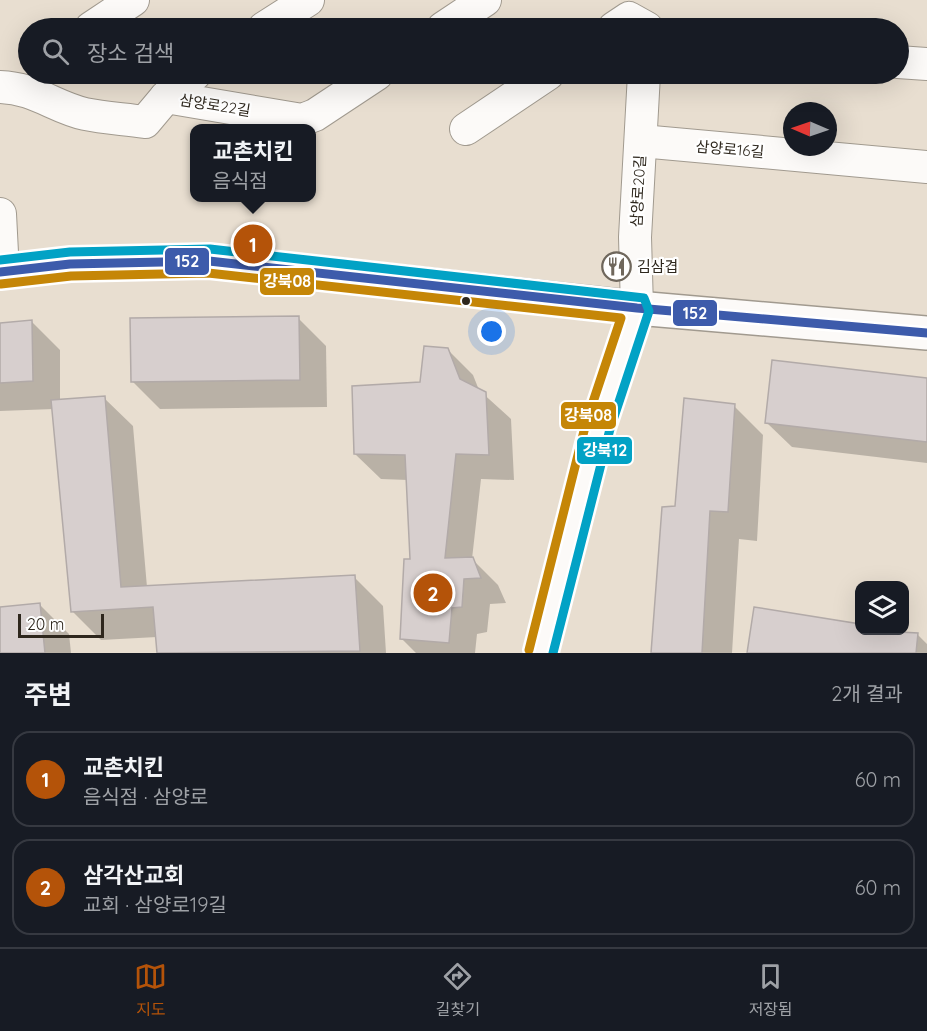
<!DOCTYPE html>
<html lang="ko">
<head>
<meta charset="utf-8">
<style>
  body { margin:0; font-family:Quicksand,"Noto Sans KR",sans-serif; background:#20242c; color:#f1f3f6 }
  .controls { position:absolute; right:18px; bottom:18px; display:grid; overflow:hidden; border-radius:12px; box-shadow:0 6px 24px #0002 }
  .controls button { width:54px; height:54px; display:grid; place-items:center; padding:0; border:0; border-bottom:2px solid #363941; background:#171b24; color:#f1f3f6; font:30px sans-serif }
  .compass { position:absolute; left:783px; top:102px; width:54px; height:54px; border-radius:50%; background:#171b24; box-shadow:0 6px 24px #0002; rotate:272deg }
  .scale { position:absolute; left:18px; bottom:15px; width:86px; box-sizing:border-box; padding-left:6px; border:3px solid #2e271d; border-top:0; font-size:16px; line-height:21px; white-space:nowrap; color:#2e271d; -webkit-text-stroke:4px #fff; paint-order:stroke }
  .you { position:absolute; left:492px; top:332px; width:21px; height:21px; margin:-15px; border:4px solid #fff; border-radius:50%; background:#1a73e8; box-shadow:0 0 0 9px #1a73e833 }
  .badge { display:grid; place-items:center; width:39px; height:39px; border-radius:50%; background:#b45309; color:#fff; font-size:20px; font-weight:700 }
  .pin { position:absolute; translate:-50% -50%; border:3px solid #fff; box-shadow:0 2px 6px #0006 }
  .popup { position:absolute; left:190px; top:124px; width:126px; height:78px; box-sizing:border-box; display:grid; place-content:center; border-radius:12px; background:#171b24; filter:drop-shadow(0 2px 4px #0005); font-size:20px; white-space:nowrap; color:#9ea1a6 }
  .popup b { font-size:22px; color:#f1f3f6 }
  .popup::after { content:''; position:absolute; left:50%; top:100%; margin-left:-12px; border:12px solid transparent; border-top-color:#171b24 }
  .list { margin:0; padding:0; list-style:none }
  h2 { display:flex; justify-content:space-between; align-items:center; height:78px; margin:0; padding:0 24px; font-size:26px }
  h2 small { font-size:20px; font-weight:400; color:#9ea1a6 }
  .list li { display:grid; grid-template-columns:39px 1fr auto; gap:18px; align-items:center; box-sizing:border-box; height:96px; margin:0 12px 12px; padding:0 12px; border:2px solid #363941; border-radius:18px }
  .list b { display:block; font-size:22px; white-space:nowrap }
  .list p { margin:0; font-size:20px; white-space:nowrap; color:#9ea1a6 }
  .list em { font-size:20px; font-style:normal; color:#9ea1a6 }
  .icon { flex:none; width:33px; height:33px; fill:none; stroke:currentColor; stroke-width:2; stroke-linecap:round; stroke-linejoin:round }
  .map { position:relative; flex:none; width:927px; height:653px; overflow:hidden }
  .search { position:absolute; background:#171b24; box-shadow:0 6px 24px #0002; left:18px; right:18px; top:18px; height:66px; display:flex; align-items:center; gap:15px; box-sizing:border-box; padding:0 21px; border-radius:33px; color:#9ea1a6; font-size:22px }
  .sheet { height:294px; background:#171b24 }
  nav { display:flex; justify-content:space-around; align-items:center; box-sizing:border-box; height:84px; border-top:2px solid #363941; background:#171b24; font-size:16px; color:#9ea1a6 }
  nav a { display:grid; justify-items:center; gap:3px }
  nav .on { color:#b45309 }
  .map>svg:first-child { display:block }
  .shadow { fill:#0003 }
  .building { fill:#d7cfce; stroke:#b2aaa8; stroke-width:1.5 }
  .lines { fill:none; stroke-linecap:round; stroke-linejoin:round }
  .minor-casing { stroke:#a19a8f; stroke-width:34 }
  .tertiary-casing { stroke:#a19a8f; stroke-width:36 }
  .secondary-casing { stroke:#a19a8f; stroke-width:36 }
  .minor { stroke:#fcfaf8; stroke-width:32 }
  .tertiary { stroke:#fcfaf8; stroke-width:33 }
  .secondary { stroke:#fcfaf8; stroke-width:33 }
  .bus-1-casing { stroke:#fff; stroke-width:14 }
  .bus-2-casing { stroke:#fff; stroke-width:14 }
  .bus-3-casing { stroke:#fff; stroke-width:14 }
  .bus-1 { stroke:#3d5bab; stroke-width:9 }
  .bus-2 { stroke:#c58607; stroke-width:9 }
  .bus-3 { stroke:#02a2c5; stroke-width:9 }
  .bus-dot { fill:#2e271d; stroke:#fff; stroke-width:2 }
  .labels { text-anchor:middle; dominant-baseline:central; stroke-width:4.5; stroke-linejoin:round; paint-order:stroke }
  .street-label { font-size:15px; fill:#2e271d; stroke:#fff }
  .poi-label { font-size:15px; fill:#2e271d; stroke:#fff; text-anchor:start }
  .line-badge { stroke:#fff; stroke-width:2 }
  .badge-label { font-size:16px; text-anchor:middle; font-weight:bold; fill:#fff }
</style>
</head>
<body>
<div class="map">
<svg width="927" height="653" viewBox="0 0 927 653">
  <rect width="100%" height="100%" fill="#e8ded0"/>
  <g class="shadow">
    <polygon points="298,318 326,346 327,407 160,409 132,381"/>
    <polygon points="32,322 60,350 60,401 104,398 133,426 147,587 354,577 383,606 386,653 159,653 157,637 101,640 72,611 54,409 0,411 0,324"/>
    <polygon points="448,350 473,375 479,390 511,419 514,480 481,479 472,559 498,585 506,603 490,604 487,632 477,634 475,653 416,653 402,639 412,560 408,480 381,479 355,454 421,383"/>
    <polygon points="927,380 927,463 792,447 767,423"/>
    <polygon points="734,406 763,435 757,541 739,539 732,653 653,653 663,509 677,508"/>
    <polygon points="40,605 69,634 71,653 0,653 0,608"/>
    <polygon points="755,609 860,630 891,630 918,635 927,644 927,653 749,653"/>
  </g>
  <g class="building">
    <polygon points="299,316 300,380 131,382 130,318"/>
    <polygon points="32,320 33,381 0,383 0,323"/>
    <polygon points="424,346 448,348 460,379 486,392 489,455 456,454 445,558 473,557 481,578 464,579 462,607 452,608 449,643 400,639 404,559 410,559 405,455 354,454 352,386 420,382"/>
    <polygon points="772,360 927,378 927,442 765,423"/>
    <polygon points="105,396 121,587 355,575 360,651 157,653 153,607 71,612 51,400"/>
    <polygon points="684,398 735,404 728,512 710,511 702,653 651,653 662,507 675,506"/>
    <polygon points="40,603 45,653 0,653 0,607"/>
    <polygon points="754,607 860,624 860,630 918,633 916,653 747,653"/>
  </g>
  <g class="lines">
    <defs>
      <g id="minor">
        <polyline points="91,28 133,0"/>
        <polyline points="264,28 308,0"/>
        <polyline points="443,28 485,0"/>
        <polyline points="614,28 629,18 647,28"/>
        <polyline points="898,62 927,64"/>
        <path d="M0 87C35 88 54 107 85 114 104 118 125 119 145 122L166 97 195 74"/>
        <polyline points="166,97 302,120 315,115 377,74"/>
        <polyline points="466,129 548,74"/>
        <polyline points="641,141 927,167"/>
        <polyline points="0,214 3,272"/>
        <polyline points="637,308 635,237 644,74"/>
      </g>
      <polyline id="tertiary" points="541,653 598,426 637,308"/>
      <polyline id="secondary" points="0,272 70,264 209,261 637,308 927,333"/>
    </defs>
    <use href="#minor" class="minor-casing"/>
    <use href="#tertiary" class="tertiary-casing"/>
    <use href="#secondary" class="secondary-casing"/>
    <use href="#minor" class="minor"/>
    <use href="#tertiary" class="tertiary"/>
    <use href="#secondary" class="secondary"/>
    <defs>
      <polyline id="bus-1" points="0,272 70,264 209,261 637,308 927,333"/>
      <polyline id="bus-2" points="1,284 71,276 208,273 621,318 586,423 529,650"/>
      <polyline id="bus-3" points="0,260 70,252 210,249 644,298 649,311 610,429 553,653"/>
    </defs>
    <use href="#bus-1" class="bus-1-casing"/>
    <use href="#bus-2" class="bus-2-casing"/>
    <use href="#bus-3" class="bus-3-casing"/>
    <use href="#bus-1" class="bus-1"/>
    <use href="#bus-2" class="bus-2"/>
    <use href="#bus-3" class="bus-3"/>
  </g>
  <defs>
    <symbol id="restaurant-ring" viewBox="-11 -11 22 22"><circle r="9.5" fill="#fff" stroke="#6f675c" stroke-width="1.5"/><path d="M-5-6h1v4h1v-4h1v4h1v-4h1v5L-1.5 .5V6h-2V.5L-5-1ZM5-6V6H3V1.5H1.5Q1.5-4 5-6Z" fill="#6f675c"/></symbol>
  </defs>
  <g fill-rule="evenodd">
    <use href="#restaurant-ring" x="600" y="250" width="33" height="33"/>
  </g>
  <circle class="bus-dot" cx="466" cy="301" r="5"/>
  <g class="labels">
    <g class="street-label">
      <text transform="translate(215 105) rotate(9)">삼양로22길</text>
      <text transform="translate(730 149) rotate(5)">삼양로16길</text>
      <text transform="translate(638 191) rotate(-87)">삼양로20길</text>
    </g>
    <g class="poi-label">
      <text x="637" y="266">김삼겹</text>
    </g>
  </g>
  <g class="line-badge">
    <rect x="164" y="247" width="46" height="29" rx="6" fill="#3d5bab"/>
    <rect x="259" y="267" width="56" height="29" rx="6" fill="#c58607"/>
    <rect x="672" y="299" width="46" height="28" rx="6" fill="#3d5bab"/>
    <rect x="560" y="401" width="57" height="29" rx="6" fill="#c58607"/>
    <rect x="576" y="436" width="57" height="29" rx="6" fill="#02a2c5"/>
  </g>
  <g class="badge-label">
    <text x="187" y="267">152</text>
    <text x="287" y="287">강북08</text>
    <text x="695" y="319">152</text>
    <text x="588" y="421">강북08</text>
    <text x="605" y="456">강북12</text>
  </g>
</svg>
<div class="controls">
<button><svg class="icon" aria-label="layers" viewBox="0 0 24 24"><path d="M12 4l9 5-9 5-9-5zM3 14l9 5 9-5"/></svg></button>
</div>
<svg class="compass" viewBox="-18 -18 36 36"><path d="M0-13l5 13h-10z" fill="#e53935"/><path d="M0 13l5-13h-10z" fill="#9ea1a6"/></svg>
<div class="scale">20 m</div>
<div class="you"></div>
<div class="pin badge" style="left:253px;top:244px">1</div>
<div class="popup"><b>교촌치킨</b>음식점</div>
<div class="pin badge" style="left:433px;top:593px">2</div>
<div class="search"><svg class="icon" aria-label="search" viewBox="0 0 24 24"><circle cx="10" cy="10" r="6"/><path d="M15 15l6 6"/></svg>장소 검색</div>
</div>
<section class="sheet">
<h2>주변<small>2개 결과</small></h2>
<ul class="list">
<li><span class="badge">1</span><div><b>교촌치킨</b><p>음식점 · 삼양로</p></div><em>60 m</em></li>
<li><span class="badge">2</span><div><b>삼각산교회</b><p>교회 · 삼양로19길</p></div><em>60 m</em></li>
</ul>
</section>
<nav>
<a class="on"><svg class="icon" aria-label="map" viewBox="0 0 24 24"><path d="M3 6l6-2 6 2 6-2v14l-6 2-6-2-6 2zM9 4v14M15 6v14"/></svg>지도</a>
<a><svg class="icon" aria-label="directions" viewBox="0 0 24 24"><path d="M12 3l9 9-9 9-9-9zM9 14v-3h6M13 9l2 2-2 2"/></svg>길찾기</a>
<a><svg class="icon" aria-label="saved" viewBox="0 0 24 24"><path d="M7 4h10v16l-5-4-5 4z"/></svg>저장됨</a>
</nav>
</body>
</html>
